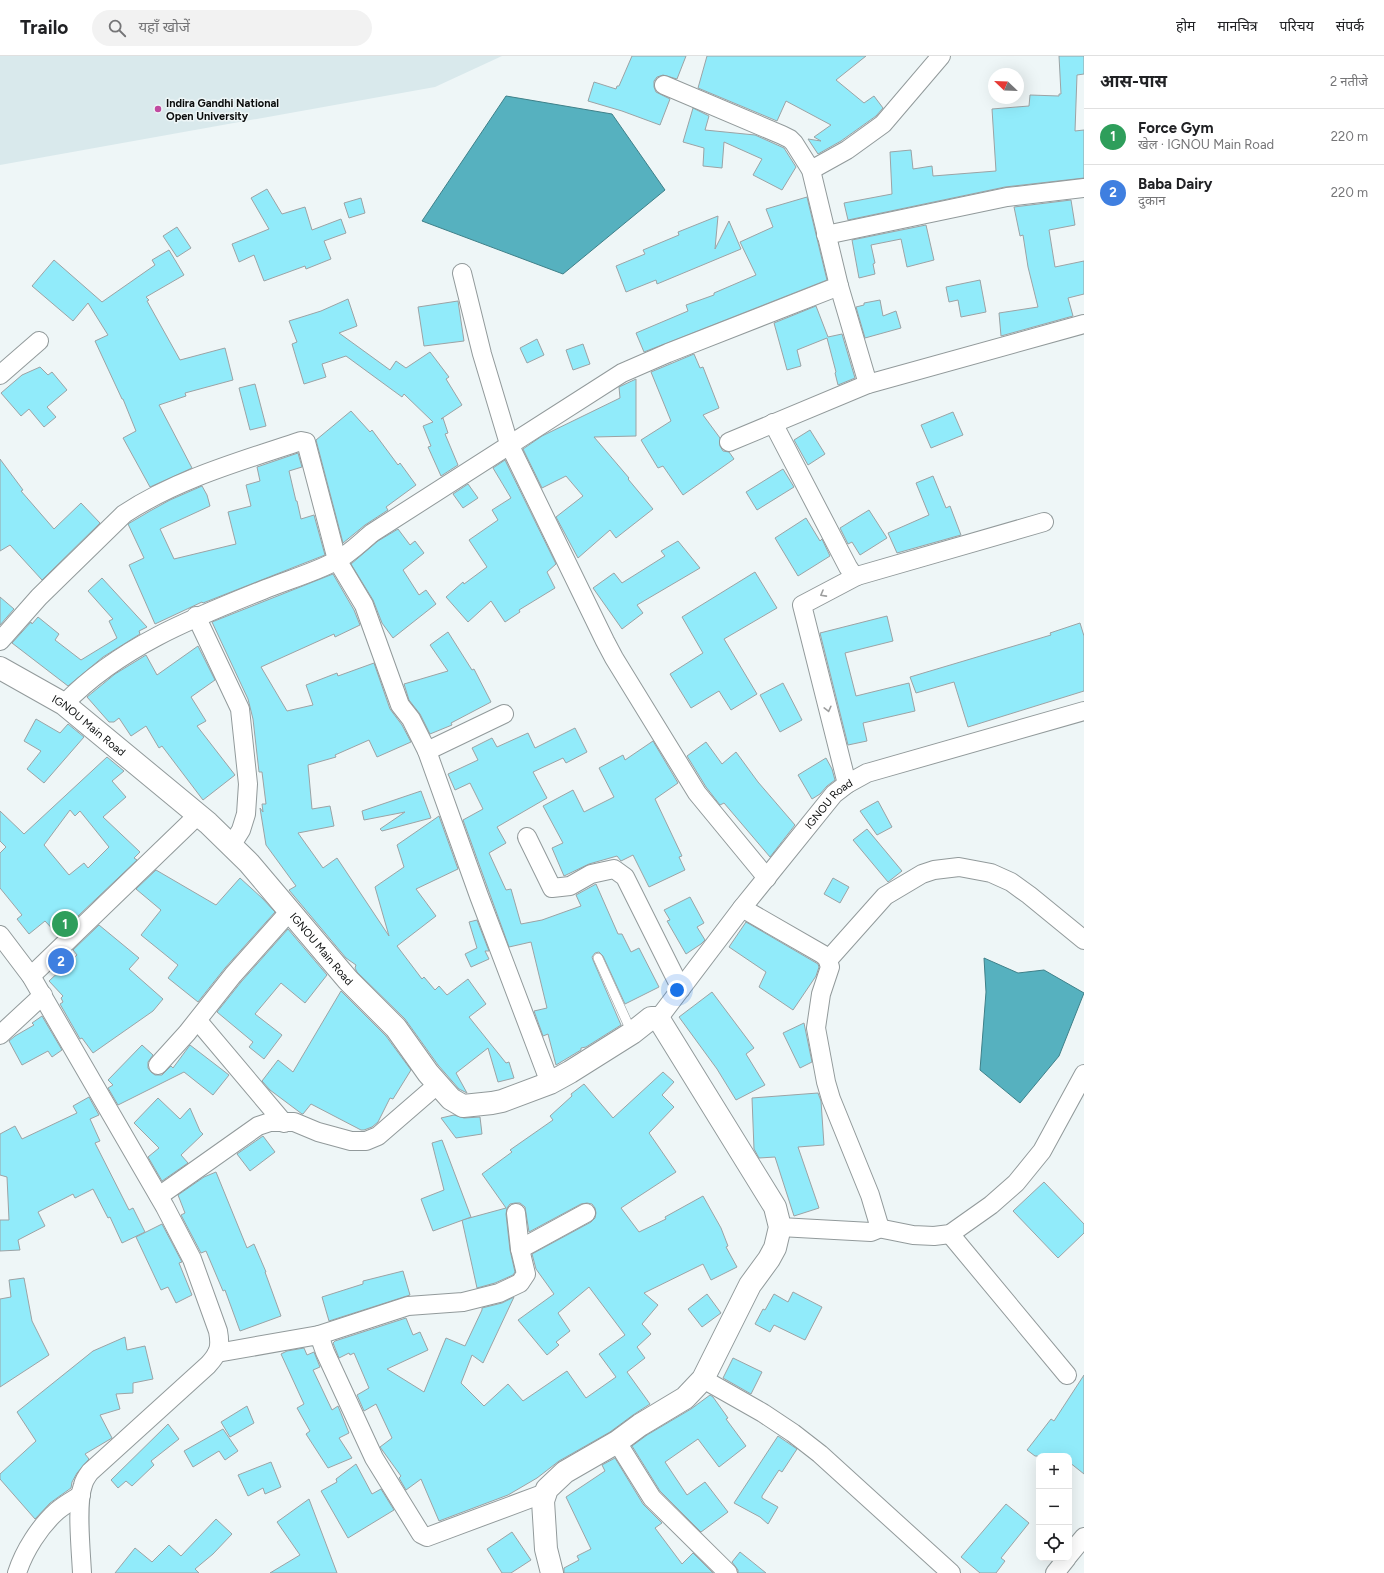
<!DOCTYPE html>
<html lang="hi">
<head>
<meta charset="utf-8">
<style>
  body { margin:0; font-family:Figtree,"Noto Sans Devanagari",sans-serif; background:#f2f2f2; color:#202124 }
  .controls { position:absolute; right:12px; bottom:12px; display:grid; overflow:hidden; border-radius:8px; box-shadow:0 4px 16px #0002 }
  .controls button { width:36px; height:36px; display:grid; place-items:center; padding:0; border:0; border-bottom:1px solid #e0e0e0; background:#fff; color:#202124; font:20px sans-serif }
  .compass { position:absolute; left:988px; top:12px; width:36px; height:36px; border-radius:50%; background:#fff; box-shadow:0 4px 16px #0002; rotate:293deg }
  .you { position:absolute; left:677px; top:934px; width:14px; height:14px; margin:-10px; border:3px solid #fff; border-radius:50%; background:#1a73e8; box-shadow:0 0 0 6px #1a73e833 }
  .badge { display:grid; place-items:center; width:26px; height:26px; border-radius:50%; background:#db2777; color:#fff; font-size:13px; font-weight:700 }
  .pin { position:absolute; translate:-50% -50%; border:2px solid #fff; box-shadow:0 1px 4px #0006 }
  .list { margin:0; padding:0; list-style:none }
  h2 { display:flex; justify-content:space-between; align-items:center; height:52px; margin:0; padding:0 16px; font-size:17px }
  h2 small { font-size:13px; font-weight:400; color:#757577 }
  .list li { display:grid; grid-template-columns:26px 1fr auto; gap:12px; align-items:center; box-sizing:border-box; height:56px; padding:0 16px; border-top:1px solid #e0e0e0 }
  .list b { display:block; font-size:15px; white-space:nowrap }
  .list p { margin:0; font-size:13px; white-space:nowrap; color:#757577 }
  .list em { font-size:13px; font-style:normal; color:#757577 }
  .icon { flex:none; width:22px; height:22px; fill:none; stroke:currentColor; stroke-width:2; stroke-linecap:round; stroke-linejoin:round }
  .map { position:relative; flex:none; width:1084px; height:1517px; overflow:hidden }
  header { display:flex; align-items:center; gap:24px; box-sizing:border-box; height:56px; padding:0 20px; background:#fff; border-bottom:1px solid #e0e0e0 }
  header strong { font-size:19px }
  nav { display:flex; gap:22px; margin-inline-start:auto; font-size:14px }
  .search { width:280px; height:36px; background:#f2f2f2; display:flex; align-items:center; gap:10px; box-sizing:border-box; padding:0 14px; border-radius:22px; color:#757577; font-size:15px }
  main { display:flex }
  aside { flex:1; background:#fff }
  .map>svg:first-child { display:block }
  .built { fill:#d9e9ec }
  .water { fill:#56b1bf; stroke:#3f8089 }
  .building { fill:#91ebfa; stroke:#9ca3a5; fill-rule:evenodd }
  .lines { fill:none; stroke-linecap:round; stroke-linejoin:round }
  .service-casing { stroke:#929a9b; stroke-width:10 }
  .minor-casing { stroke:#929a9b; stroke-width:20 }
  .tertiary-casing { stroke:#929a9b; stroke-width:24 }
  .service { stroke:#fff; stroke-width:9 }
  .minor { stroke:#fff; stroke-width:18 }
  .tertiary { stroke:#fff; stroke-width:22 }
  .oneway { stroke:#9d9e9e }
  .poi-dot { fill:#c14aa0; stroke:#eef6f7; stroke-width:1.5 }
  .labels { text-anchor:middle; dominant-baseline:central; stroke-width:3; stroke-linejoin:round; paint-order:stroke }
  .poi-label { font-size:11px; font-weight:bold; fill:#0a0c0c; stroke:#eef6f7; text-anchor:start }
  .street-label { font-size:11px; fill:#0a0c0c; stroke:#eef6f7 }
</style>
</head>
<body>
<header>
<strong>Trailo</strong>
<div class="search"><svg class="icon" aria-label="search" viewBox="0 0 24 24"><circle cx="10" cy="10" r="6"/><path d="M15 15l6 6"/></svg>यहाँ खोजें</div>
<nav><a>होम</a><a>मानचित्र</a><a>परिचय</a><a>संपर्क</a></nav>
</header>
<main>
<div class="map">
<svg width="1084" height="1517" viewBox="0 0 1084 1517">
  <rect width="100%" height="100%" fill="#eef6f7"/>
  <polygon class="built" points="0,0 502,0 435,31 0,109"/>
  <g class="water">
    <polygon points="506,40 612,58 665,134 563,218 422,165"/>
    <polygon points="984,902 1018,917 1044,914 1084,937 1059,1000 1020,1047 980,1014 986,936"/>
  </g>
  <g class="building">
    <polygon points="632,0 686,0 677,23 663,19 657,21 654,25 654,31 656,36 670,43 660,69 622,55 588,45 594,26 616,33 617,30 619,30"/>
    <polygon points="707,0 866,0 836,24 864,47 874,40 883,52 876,60 841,85 818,98 808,83 821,85 814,81 831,69 786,45 777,65 698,32"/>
    <polygon points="1059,0 1084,0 1084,18 1077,19 1075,75 1084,74 1084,122 1005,131 848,164 844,147 892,138 890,96 911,94 913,113 932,110 933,120 996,115 992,53 1029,50 1030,39 1059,40 1059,38 1061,38"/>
    <polygon points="693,52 709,60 705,74 755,79 784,92 796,111 782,134 753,119 762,103 724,86 722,112 703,110 704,92 683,86"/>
    <polygon points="267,133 282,158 305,151 312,174 341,163 346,177 324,185 331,203 306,213 305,210 264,225 254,199 239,206 232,188 269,173 251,142"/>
    <polygon points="807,141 827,224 644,296 636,277 688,255 686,249 714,239 714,237 756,219 740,186 773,171 766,153"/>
    <polygon points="361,142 365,157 349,162 344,147"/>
    <polygon points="1071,144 1075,169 1049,174 1055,211 1084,205 1084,238 1068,242 1073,260 1001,280 999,257 1038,251 1028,211 1023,179 1020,180 1014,151"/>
    <polygon points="718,160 715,193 729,165 741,193 657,228 656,224 626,236 616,210 645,198 643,194 679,179 678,176"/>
    <polygon points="926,169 934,204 907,211 901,183 871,189 875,207 873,208 875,218 859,222 852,184"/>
    <polygon points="177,171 191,192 177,201 163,180"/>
    <polygon points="169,194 184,219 146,241 149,244 147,245 180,304 225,292 233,324 185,337 186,340 159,349 192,412 150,431 123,382 136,375 123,343 122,343 95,285 108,279 88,247 73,265 32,230 54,204 102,246 155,209 152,204"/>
    <polygon points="980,224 986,256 961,261 958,244 949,246 946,231"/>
    <polygon points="348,243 357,270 339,277 390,314 396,305 406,312 430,296 449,321 446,323 462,349 441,363 443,362 448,377 445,378 458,409 441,420 428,391 431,390 423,370 433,366 404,338 402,341 346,300 322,308 326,321 304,328 292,288 297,286 289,265 321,255"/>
    <polygon points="880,244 883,260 896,255 901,272 865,282 856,251 864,249 864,247"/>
    <polygon points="458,245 464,285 424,290 418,251"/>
    <polygon points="816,250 828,281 842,278 855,322 838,329 835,317 836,316 827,282 797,294 801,310 787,314 774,267"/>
    <polygon points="537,283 544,299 527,307 520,292"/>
    <polygon points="583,288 590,308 573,314 566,294"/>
    <polygon points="694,298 700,312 703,311 719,352 703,359 720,382 720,390 723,395 729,396 734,403 683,439 663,410 658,412 641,384 671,365 651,316"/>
    <polygon points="40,311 48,319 52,316 67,334 47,351 56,361 44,371 29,353 21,360 1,337 22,319"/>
    <polygon points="636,323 636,380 594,381 629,422 628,423 653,453 616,482 610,474 578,502 556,461 583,440 566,420 542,432 523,393 542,380 620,342 619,331"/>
    <polygon points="255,328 266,370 250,374 239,332"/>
    <polygon points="351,355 370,376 372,374 398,409 400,407 416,429 386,451 388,454 365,469 343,487 316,384"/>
    <polygon points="953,356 963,379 931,392 921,369"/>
    <polygon points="810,374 825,398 808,409 794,384"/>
    <polygon points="298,397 302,411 289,415 296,445 297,445 301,463 314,459 325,499 203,547 202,546 155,568 129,509 144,502 128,468 150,455 170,444 202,430 207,439 210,450 160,473 174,503 236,488 228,456 251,450 246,429 260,425 257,411"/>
    <polygon points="0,403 23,434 21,435 54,473 81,447 100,467 42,524 10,489 0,495"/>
    <polygon points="505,404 556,508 547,516 555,532 519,554 520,556 505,566 491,545 468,566 446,541 463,526 464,528 487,511 469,484 498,464 492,454 511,442 493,412"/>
    <polygon points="783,413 794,431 757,454 746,436"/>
    <polygon points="933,420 946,452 950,450 961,479 897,497 888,477 929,459 916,427"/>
    <polygon points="468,428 478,442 463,452 453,438"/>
    <polygon points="869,454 887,482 860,499 852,486 848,488 840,472"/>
    <polygon points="806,462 820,485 822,483 830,500 798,520 775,482"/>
    <polygon points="398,473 410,489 415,485 424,497 403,514 419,539 426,534 436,548 393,582 382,567 373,544 351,508 378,485"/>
    <polygon points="678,485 700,512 637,549 643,557 622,573 593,532 614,517 622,527 665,500 661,495"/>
    <polygon points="755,516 777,552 724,583 757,638 731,654 719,635 691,652 670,618 703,597 682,561"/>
    <polygon points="333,518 354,554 360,569 335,581 334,578 261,611 287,655 313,649 306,629 337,617 338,620 374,607 390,653 402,669 411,686 377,701 369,684 335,699 336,701 308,709 312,753 330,750 334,770 298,777 323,812 337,802 389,880 375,831 404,811 397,789 439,760 458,813 416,833 436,860 397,890 422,923 424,921 435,934 439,930 447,939 468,923 486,948 469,961 506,1007 509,1006 514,1022 498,1026 488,992 456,1017 467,1037 459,1033 438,1009 405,963 357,916 355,912 356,909 346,902 289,834 296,830 266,789 260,752 263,756 262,748 266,748 262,716 259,716 253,663 248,643 212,566"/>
    <polygon points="102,522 147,571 139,575 140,578 103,601 68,630 12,587 31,566 32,568 38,561 59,578 55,584 81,604 117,582 109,565 113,563 88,535"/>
    <polygon points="0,541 14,553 0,569"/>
    <polygon points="887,560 893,585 845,597 856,640 909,627 915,655 863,667 867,685 848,689 820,577"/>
    <polygon points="1080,567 1084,580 1084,635 968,671 954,626 916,637 910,621 1051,579 1050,577"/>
    <polygon points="448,576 472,614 474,613 491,646 451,667 452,669 430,678 420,658 409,644 404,628 448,615 430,589"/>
    <polygon points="198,590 215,624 191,641 206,665 197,670 235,719 203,744 162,690 159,692 146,670 131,680 119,662 114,666 109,666 87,641 115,618 146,599 157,619"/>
    <polygon points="783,627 802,664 780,676 760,639"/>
    <polygon points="36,663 60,677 68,668 84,681 44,727 27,713 41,695 24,685"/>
    <polygon points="575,672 587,696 566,707 563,702 533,716 547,742 497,771 506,787 489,797 506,834 511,833 521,868 542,864 581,850 576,839 596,828 618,878 622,878 631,896 639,892 659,931 625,948 603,900 599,896 595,897 592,901 593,904 621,969 586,991 581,992 581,994 556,1009 548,978 543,980 534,955 547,952 531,886 509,891 463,764 483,753 470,727 455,734 448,718 478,704 472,692 492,682 497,691 528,677 535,692"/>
    <polygon points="653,685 678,727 655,743 682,800 679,801 685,814 649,831 633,799 621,805 617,800 589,808 564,820 552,792 563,787 543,750 573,734 584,756 614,741 599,712 623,699 625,704"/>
    <polygon points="706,686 722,708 736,696 758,726 795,769 770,801 724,747 720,749 706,731 687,700"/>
    <path d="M107 701 124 715 112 725 126 741 103 761 140 796 134 802 137 804 58 879 45 865 29 878 17 863 22 859 0 832V797L6 791 0 785V755L24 778ZM70 754 75 760 80 755 109 791 88 812 84 807 69 819 44 789Z"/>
    <polygon points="826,702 832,713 835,724 827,730 820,738 812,743 798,719"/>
    <polygon points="421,735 431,762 382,775 380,773 405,756 364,764 362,755"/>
    <polygon points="878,745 892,771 877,779 860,755"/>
    <polygon points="867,773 902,815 888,826 853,784"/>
    <polygon points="156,814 216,849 240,822 262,842 275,856 225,912 198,946 168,922 178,909 141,879 161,854 136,833"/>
    <polygon points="833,822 849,831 840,847 824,838"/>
    <polygon points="690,841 704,867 697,871 705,884 701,888 686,898 667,865 670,864 664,854"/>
    <polygon points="477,864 489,895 485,895 489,903 471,911 465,898 477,892 469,866"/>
    <polygon points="746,866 818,908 819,911 816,920 793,954 759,931 766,916 729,891"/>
    <polygon points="99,869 139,902 129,913 163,943 153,955 93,997 82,982 80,983 60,948 63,946 61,942 63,940 49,925 77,899 73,894"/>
    <polygon points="288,873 327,919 305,947 281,927 255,958 282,979 264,1003 249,991 253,986 217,956 241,926"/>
    <polygon points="341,935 386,980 411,1014 393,1043 390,1042 378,1066 372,1071 364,1074 361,1074 311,1048 303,1058 302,1058 270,1034 262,1025 278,1004 293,1016"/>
    <polygon points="712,936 754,992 746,998 765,1029 736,1044 717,1013 679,961"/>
    <polygon points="42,960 62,994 52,1001 48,995 22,1009 9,985 15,980 34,969 32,967"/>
    <polygon points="804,967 812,1006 800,1012 783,977"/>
    <polygon points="142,989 153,999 148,1006 148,1012 151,1016 155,1019 162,1019 171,1010 173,1012 190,989 229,1019 213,1039 184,1016 118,1049 108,1032 113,1029 108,1024"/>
    <polygon points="663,1016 674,1026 662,1039 674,1051 649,1077 676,1116 621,1152 639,1176 666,1163 665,1161 703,1140 721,1172 728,1190 726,1191 737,1211 711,1224 703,1208 644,1237 658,1249 642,1268 651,1278 637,1291 645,1302 627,1316 650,1348 633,1359 610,1376 559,1405 537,1422 508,1439 439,1465 421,1423 406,1434 399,1422 401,1420 380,1391 392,1382 376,1348 364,1355 357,1339 369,1332 354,1297 350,1299 349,1297 339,1302 333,1287 335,1285 406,1262 413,1279 420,1276 428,1294 387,1313 424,1336 446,1282 465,1290 482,1254 482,1252 502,1247 514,1241 483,1307 472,1299 461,1327 484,1350 508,1328 523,1345 567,1315 586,1342 616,1321 599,1298 625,1279 589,1231 558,1257 570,1275 556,1286 559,1289 547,1299 518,1264 554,1238 536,1213 532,1198 591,1166 595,1162 596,1157 595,1152 592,1148 587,1147 581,1148 529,1176 525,1151 520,1147 515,1147 510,1148 507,1152 506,1158 510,1194 515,1216 513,1219 495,1227 477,1232 462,1164 506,1152 482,1118 512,1096 510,1094 553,1064 550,1060 572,1040 571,1038 584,1028 613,1062"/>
    <polygon points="818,1037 821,1045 824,1089 798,1091 819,1152 794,1160 775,1101 759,1102 754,1093 752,1042"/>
    <polygon points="89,1041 99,1059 90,1063 100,1085 95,1087 129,1154 133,1152 145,1176 122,1187 110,1161 108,1162 93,1133 75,1142 73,1138 38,1156 45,1170 18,1184 20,1194 0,1195 0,1164 9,1164 7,1121 0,1119 0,1078 15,1070 22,1083 77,1057 73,1050"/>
    <polygon points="158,1042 180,1063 190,1052 200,1075 203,1078 181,1099 188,1107 162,1125 148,1101 159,1092 134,1067"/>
    <polygon points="454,1059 464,1062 480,1061 482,1078 456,1082 441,1062"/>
    <polygon points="263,1080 275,1096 250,1115 237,1098"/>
    <polygon points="442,1084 471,1161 433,1175 421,1143 444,1134 432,1087"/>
    <polygon points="216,1116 247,1192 254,1188 266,1216 265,1216 281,1260 240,1275 225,1234 223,1235 206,1195 201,1197 181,1159 185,1157 178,1139 204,1121"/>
    <polygon points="1044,1126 1084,1168 1084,1177 1058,1202 1013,1155"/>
    <polygon points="162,1168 182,1206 179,1207 192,1239 176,1247 168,1231 161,1234 136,1181"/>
    <polygon points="403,1215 410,1239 329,1265 322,1241 363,1228 363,1225"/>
    <polygon points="24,1222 32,1265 49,1299 0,1331 0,1243 11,1241 9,1224"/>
    <polygon points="793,1236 822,1251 805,1284 774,1269 770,1276 755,1268 763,1253 765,1254 774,1238 788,1246"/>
    <polygon points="707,1238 721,1257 702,1271 688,1253"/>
    <polygon points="125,1281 127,1294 145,1290 153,1323 133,1327 133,1337 116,1338 120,1353 100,1359 112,1382 85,1398 89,1403 77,1417 72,1426 71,1432 50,1447 35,1463 0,1423 0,1418 36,1385 17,1356 93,1295"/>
    <polygon points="304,1292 307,1299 314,1296 320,1311 313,1314 332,1354 338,1350 349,1377 339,1382 352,1402 328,1412 306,1378 310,1375 297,1352 304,1348 281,1298 287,1295"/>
    <polygon points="733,1302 762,1316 751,1338 723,1322"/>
    <polygon points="1084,1319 1084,1418 1069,1406 1069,1400 1035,1400 1027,1394 1051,1363 1054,1365"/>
    <polygon points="710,1339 713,1341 728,1362 726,1363 746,1390 719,1411 698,1383 665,1406 687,1439 705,1426 728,1456 701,1476 660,1435 632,1390 647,1379 691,1353"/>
    <polygon points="247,1350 254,1367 230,1381 221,1366"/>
    <polygon points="168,1368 179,1383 151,1405 154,1409 132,1430 126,1425 118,1432 111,1424"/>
    <polygon points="223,1373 238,1395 225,1404 219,1395 193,1411 184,1395"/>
    <polygon points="778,1380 797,1393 782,1416 779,1414 762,1440 762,1442 778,1451 768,1468 760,1461 734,1447"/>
    <polygon points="615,1402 643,1448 662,1467 655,1472 682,1508 693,1497 713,1517 564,1517 564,1512 579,1504 577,1500 591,1493 566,1441 605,1415 602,1409"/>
    <polygon points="271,1406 281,1431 265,1438 263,1432 248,1440 238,1419"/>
    <polygon points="356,1408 372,1438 381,1433 394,1454 348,1482 321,1435 337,1426 336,1423"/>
    <polygon points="309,1443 337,1517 270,1517 300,1499 277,1466"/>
    <polygon points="1006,1448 1029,1467 1001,1502 1005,1505 996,1517 980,1517 961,1501"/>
    <polygon points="216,1463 232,1478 213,1498 195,1513 199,1517 115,1517 135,1492 152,1506 169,1489 181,1500"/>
    <polygon points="512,1476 531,1504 511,1517 502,1517 487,1493"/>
    <polygon points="740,1496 766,1517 738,1517 738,1514 732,1506"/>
  </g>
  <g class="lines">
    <defs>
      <polyline id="service" points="598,902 632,977"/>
      <g id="minor">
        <polyline points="664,29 782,79 790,83 794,87 811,114 839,230 868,328"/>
        <polyline points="811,114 847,94 883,68 941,0"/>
        <polyline points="826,179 1007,141 1084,132"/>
        <polyline points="462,217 482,298 509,388 605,585 614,602 697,737 767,822"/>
        <polyline points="0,319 39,285"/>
        <polyline points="773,367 848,511 852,517 857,520 1044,466"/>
        <polyline points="729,386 868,328 1084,268"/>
        <polyline points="196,560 240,653 248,728 246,758 241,774 231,790"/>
        <path d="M0 585 39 541 124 458C177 423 241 405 301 385L306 386 337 504 364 549 400 649 411 663 427 695 479 840 550 1027"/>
        <path d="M64 648C120 590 195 561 268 532 291 523 315 516 336 505 349 498 361 486 372 477L622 317 668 297 839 230"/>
        <polyline points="427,695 504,658"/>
        <polyline points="847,728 802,549 857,520"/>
        <polyline points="527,781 552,832 570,830 591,818 614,813 625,821 681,933"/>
        <polyline points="742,852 822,898 827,902 830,911 821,938 816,972 826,1026 831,1043 870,1139 879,1169 876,1174 871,1176 780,1171"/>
        <path d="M0 879 31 920 165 1151 192 1203 218 1275C221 1291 219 1297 208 1309L90 1416C87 1420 84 1424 83 1429 76 1448 81 1495 82 1517"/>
        <polyline points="828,904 885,840 922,818 934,814 959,811 991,817 1011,826 1029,839 1084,884"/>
        <polyline points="31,920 198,759"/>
        <path id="s1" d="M658 963 742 852 834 738 847 728 867 717 1084 655"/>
        <polyline points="198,965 284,1067"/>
        <polyline points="0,979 43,939"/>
        <polyline points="158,1009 187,977 233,919 289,856"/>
        <polyline points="159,1140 258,1070 270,1066 294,1066 318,1076 351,1085 366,1085 378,1080 437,1029"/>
        <polyline points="878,1172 913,1179 934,1180 950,1178 991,1149 1016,1127 1042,1095 1084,1018"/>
        <polyline points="950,1178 1067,1319"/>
        <polyline points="520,1193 586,1157"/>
        <polyline points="319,1279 408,1250 463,1246 499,1237 520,1227 526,1218 520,1193 516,1157"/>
        <polyline points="217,1297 319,1279 325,1296 374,1402 421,1478 427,1481 545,1437"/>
        <polyline points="703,1323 763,1357 793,1377 820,1398 951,1517"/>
        <polyline points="617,1386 652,1442 728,1517"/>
        <polyline points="1069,1499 1084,1481"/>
        <path d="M17 1517C24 1495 40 1470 57 1455 64 1449 73 1444 81 1439"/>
        <polyline points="1055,1517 1067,1502"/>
      </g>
      <g id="tertiary">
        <path id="s2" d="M0 612 64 648 208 767 249 807 348 924 396 972 428 1017 451 1043 463 1050 492 1047 502 1045 550 1027 570 1016 632 977 651 962H656L660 965 775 1151 780 1171 775 1192 769 1203 750 1229 703 1323 685 1342 640 1369 617 1386 565 1416 547 1433 543 1445 546 1493 552 1517"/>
      </g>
    </defs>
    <use href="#service" class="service-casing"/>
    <use href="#minor" class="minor-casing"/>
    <use href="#tertiary" class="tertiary-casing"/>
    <use href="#service" class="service"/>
    <use href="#minor" class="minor"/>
    <use href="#tertiary" class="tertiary"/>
  </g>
  <defs><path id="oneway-chevron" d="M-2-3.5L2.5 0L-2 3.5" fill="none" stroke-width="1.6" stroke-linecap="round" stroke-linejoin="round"/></defs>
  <g class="oneway">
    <use href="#oneway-chevron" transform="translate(823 538) rotate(151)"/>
    <use href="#oneway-chevron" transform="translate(828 653) rotate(76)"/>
  </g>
  <circle class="poi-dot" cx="158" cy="53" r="4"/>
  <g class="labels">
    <g class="poi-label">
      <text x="166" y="47">Indira Gandhi National<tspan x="166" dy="13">Open University</tspan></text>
    </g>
    <g class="street-label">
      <text stroke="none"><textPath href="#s2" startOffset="106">IGNOU Main Road</textPath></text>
      <text stroke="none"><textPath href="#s1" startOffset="275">IGNOU Road</textPath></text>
      <text stroke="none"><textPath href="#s2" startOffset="430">IGNOU Main Road</textPath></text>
    </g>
  </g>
</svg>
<div class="controls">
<button>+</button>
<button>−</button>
<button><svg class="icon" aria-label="locate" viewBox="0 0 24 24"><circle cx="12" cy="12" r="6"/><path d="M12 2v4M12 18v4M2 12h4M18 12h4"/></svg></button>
</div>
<svg class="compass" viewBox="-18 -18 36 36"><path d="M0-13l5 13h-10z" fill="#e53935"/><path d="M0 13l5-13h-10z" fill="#757577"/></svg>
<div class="you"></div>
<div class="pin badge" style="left:65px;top:868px;background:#2e9e5b">1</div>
<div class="pin badge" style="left:61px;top:905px;background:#3f7fe0">2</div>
</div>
<aside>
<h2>आस-पास<small>2 नतीजे</small></h2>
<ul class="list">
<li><span class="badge" style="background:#2e9e5b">1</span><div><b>Force Gym</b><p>खेल · IGNOU Main Road</p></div><em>220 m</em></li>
<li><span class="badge" style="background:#3f7fe0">2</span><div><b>Baba Dairy</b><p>दुकान</p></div><em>220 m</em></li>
</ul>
</aside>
</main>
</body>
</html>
